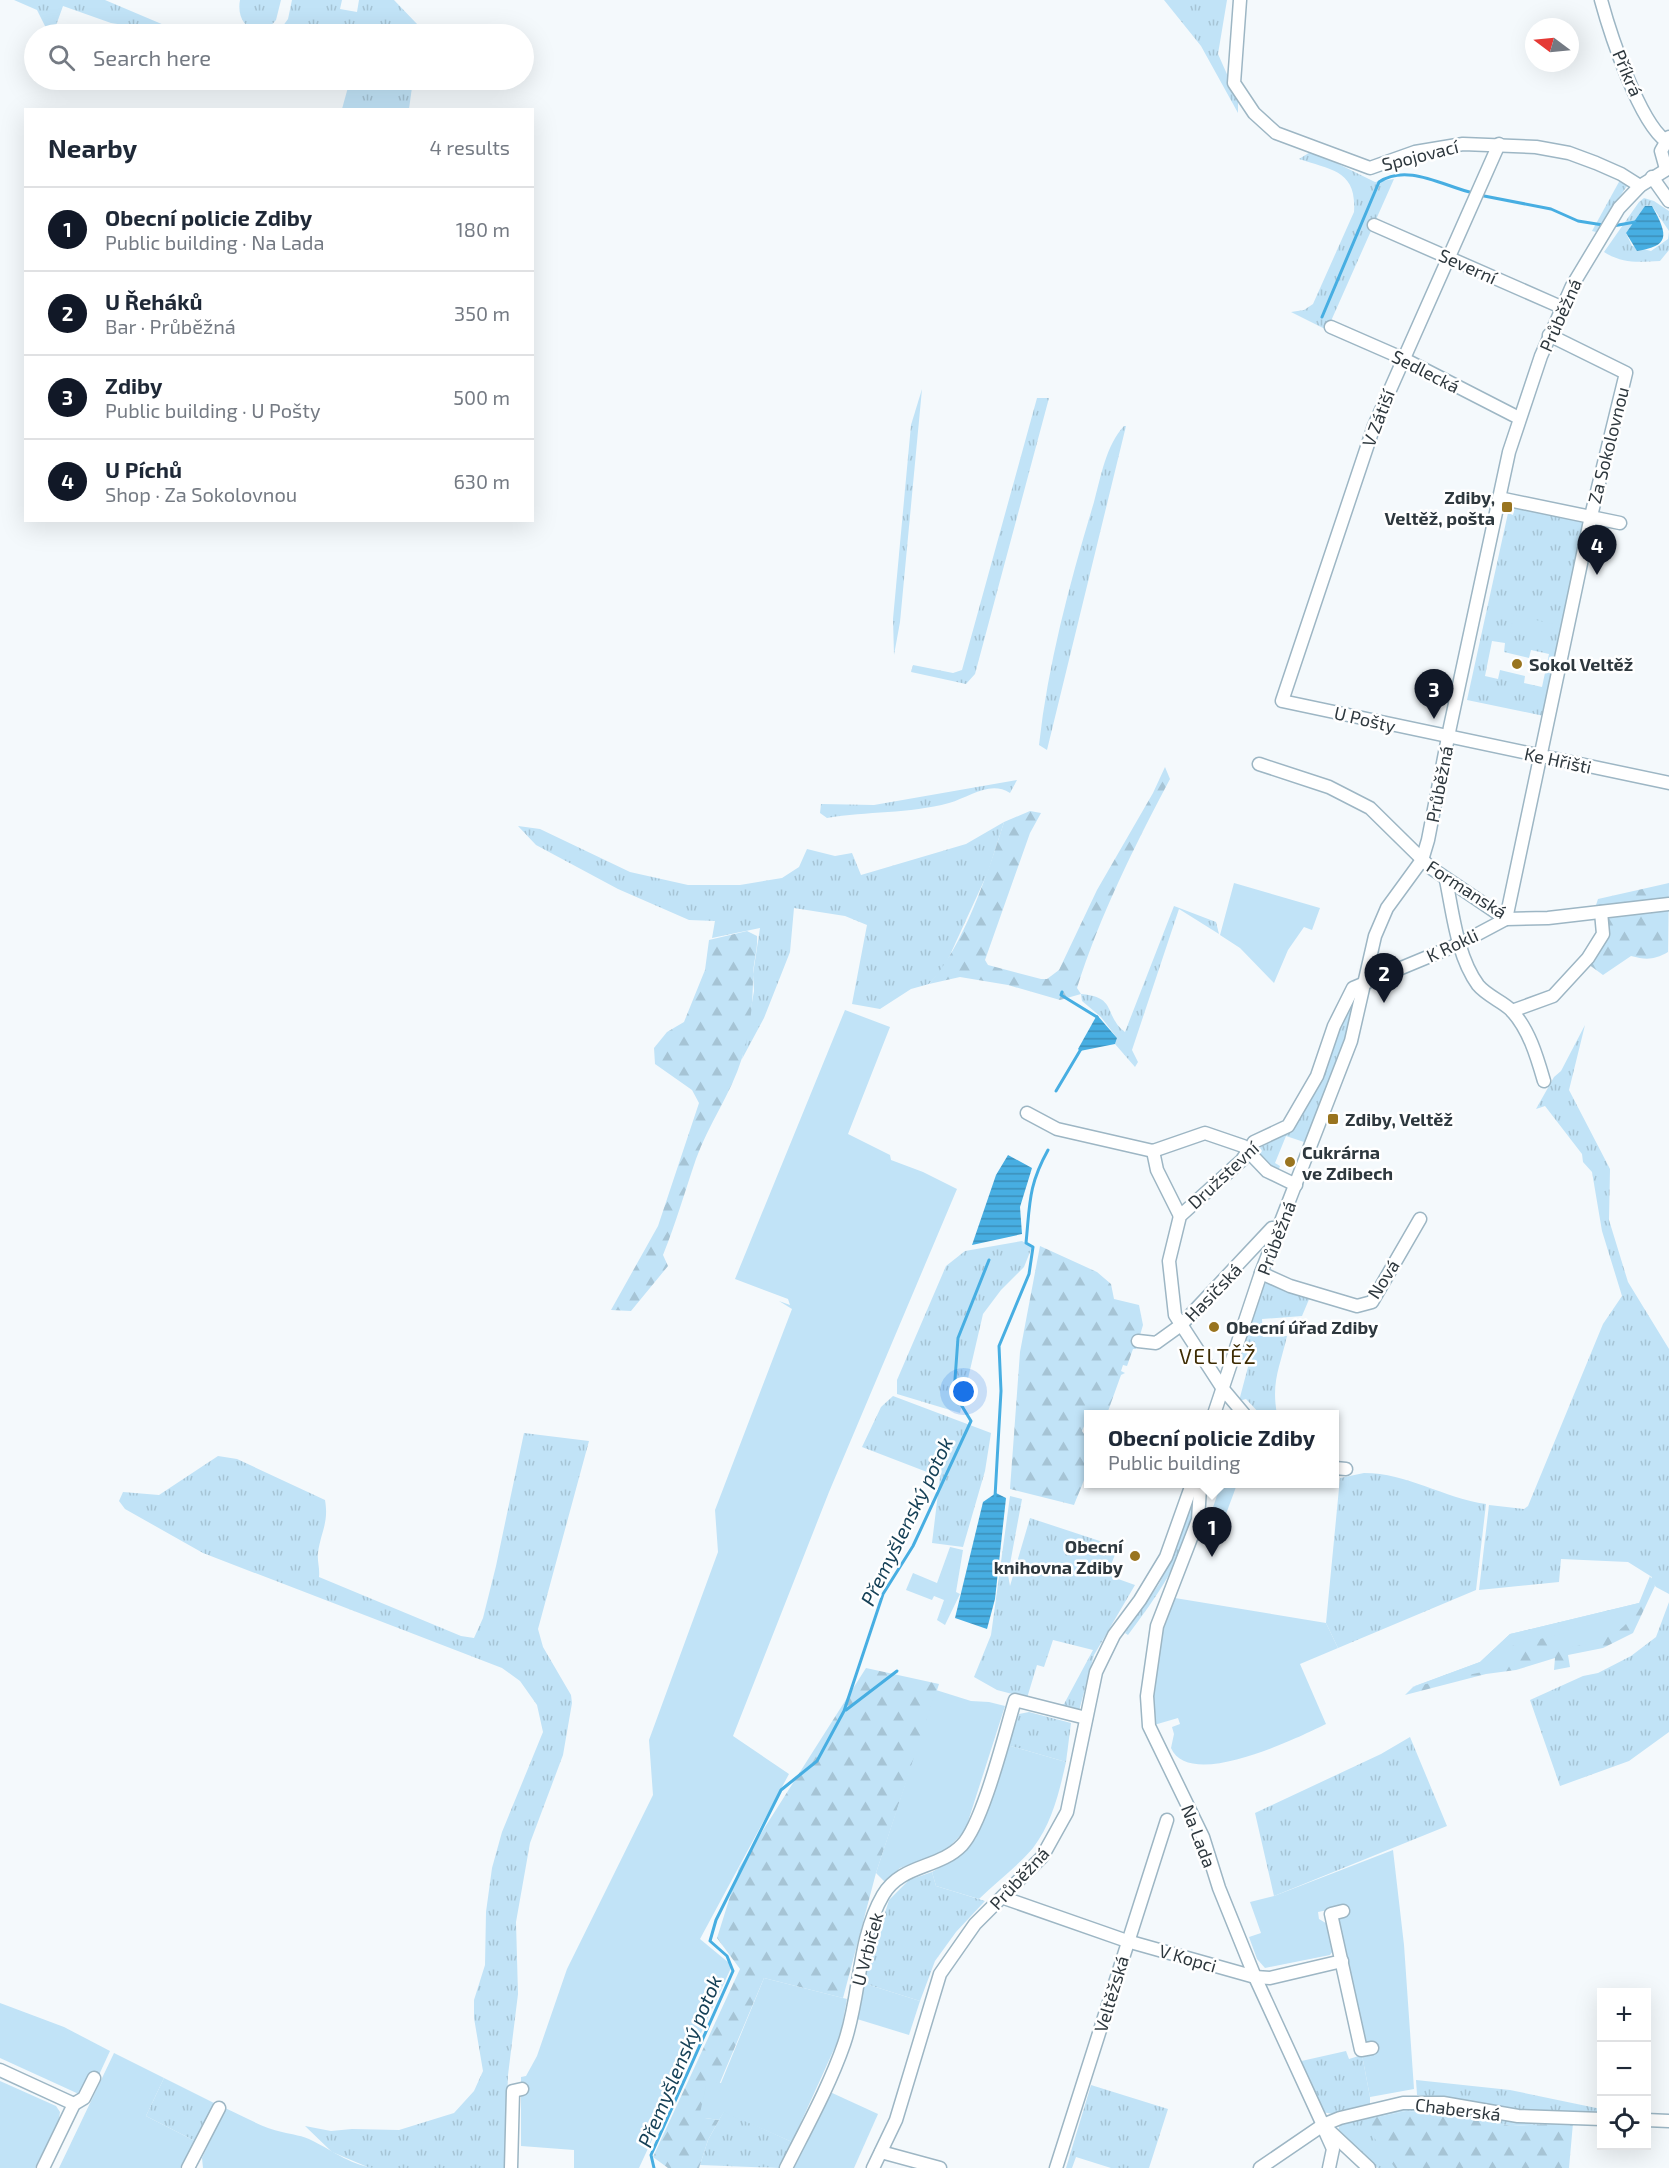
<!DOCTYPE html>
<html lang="en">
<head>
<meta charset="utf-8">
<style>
  body { margin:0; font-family:"Exo 2",sans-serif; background:#f2f2f3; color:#1f2937 }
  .controls { position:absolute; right:18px; bottom:18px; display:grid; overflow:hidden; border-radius:0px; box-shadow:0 6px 24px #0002 }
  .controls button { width:54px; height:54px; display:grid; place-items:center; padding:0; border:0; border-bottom:2px solid #e0e1e3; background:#fff; color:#1f2937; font:30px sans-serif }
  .compass { position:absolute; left:1525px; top:18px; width:54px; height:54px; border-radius:50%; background:#fff; box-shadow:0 6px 24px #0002; rotate:286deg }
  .you { position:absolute; left:964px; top:1392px; width:21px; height:21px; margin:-15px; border:4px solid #fff; border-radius:50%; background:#1a73e8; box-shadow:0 0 0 9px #1a73e833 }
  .badge { display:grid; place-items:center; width:39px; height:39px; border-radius:50%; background:#111827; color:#fff; font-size:20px; font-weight:700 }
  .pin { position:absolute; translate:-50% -50px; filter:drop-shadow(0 2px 3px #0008) }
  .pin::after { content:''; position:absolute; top:32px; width:21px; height:18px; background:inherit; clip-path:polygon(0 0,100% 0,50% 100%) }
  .popup { position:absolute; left:1084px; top:1410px; width:255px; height:78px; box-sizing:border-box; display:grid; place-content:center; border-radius:0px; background:#fff; filter:drop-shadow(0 2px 4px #0005); font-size:20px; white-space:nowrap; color:#747a83 }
  .popup b { font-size:22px; color:#1f2937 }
  .popup::after { content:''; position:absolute; left:50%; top:100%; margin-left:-12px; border:12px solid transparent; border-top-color:#fff }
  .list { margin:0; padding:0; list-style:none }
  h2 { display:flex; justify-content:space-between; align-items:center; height:78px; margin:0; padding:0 24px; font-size:26px }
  h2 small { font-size:20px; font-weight:400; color:#747a83 }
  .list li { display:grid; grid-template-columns:39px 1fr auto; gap:18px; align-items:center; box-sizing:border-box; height:84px; padding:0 24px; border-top:2px solid #e0e1e3 }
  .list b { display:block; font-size:22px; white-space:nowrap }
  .list p { margin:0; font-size:20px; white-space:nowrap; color:#747a83 }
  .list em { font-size:20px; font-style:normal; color:#747a83 }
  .icon { flex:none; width:33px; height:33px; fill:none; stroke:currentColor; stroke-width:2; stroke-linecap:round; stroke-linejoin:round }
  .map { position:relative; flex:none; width:1669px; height:2168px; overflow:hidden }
  .search { position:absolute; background:#fff; box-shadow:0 6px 24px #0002; left:24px; top:24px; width:510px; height:66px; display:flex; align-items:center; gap:15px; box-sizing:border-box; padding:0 21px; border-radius:33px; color:#747a83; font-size:22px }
  .panel { position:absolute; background:#fff; box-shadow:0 6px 24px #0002; left:24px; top:108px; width:510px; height:414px; border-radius:0px }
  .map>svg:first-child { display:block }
  .grass { fill:url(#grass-tufts); fill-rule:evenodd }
  .forest { fill:url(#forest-firs) }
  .garden { fill:#c1e3f7 }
  .water { fill:url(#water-rules) }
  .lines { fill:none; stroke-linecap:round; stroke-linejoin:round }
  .stream { stroke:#47aee2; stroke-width:3 }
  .minor-casing { stroke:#9db6c4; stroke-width:15 }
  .minor { stroke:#fff; stroke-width:12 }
  .poi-dot { fill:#99741f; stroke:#fff; stroke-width:2 }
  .labels { text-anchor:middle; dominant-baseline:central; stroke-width:5; stroke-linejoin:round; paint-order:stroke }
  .street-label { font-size:18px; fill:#2e383e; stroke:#fff }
  .poi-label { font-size:18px; font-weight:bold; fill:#2e383e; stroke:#fff; text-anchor:start }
  .water-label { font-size:20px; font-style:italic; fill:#164157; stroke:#fff }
  .quarter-label { font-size:21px; letter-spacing:1.5px; fill:#3e2c03; stroke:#fff }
</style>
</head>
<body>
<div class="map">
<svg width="1669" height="2168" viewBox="0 0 1669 2168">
  <defs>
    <pattern id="grass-tufts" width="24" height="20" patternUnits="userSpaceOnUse" patternTransform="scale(1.5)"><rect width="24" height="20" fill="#c1e3f7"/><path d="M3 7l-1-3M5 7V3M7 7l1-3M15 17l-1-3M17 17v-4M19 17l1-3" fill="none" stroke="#a6c4d5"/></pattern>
    <pattern id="forest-firs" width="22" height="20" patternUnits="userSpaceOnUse" patternTransform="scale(1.5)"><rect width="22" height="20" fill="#c1e3f7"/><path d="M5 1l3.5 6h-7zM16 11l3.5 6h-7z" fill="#a6c4d5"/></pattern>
    <pattern id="water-rules" width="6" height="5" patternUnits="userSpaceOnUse" patternTransform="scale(1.5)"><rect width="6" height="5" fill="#47aee2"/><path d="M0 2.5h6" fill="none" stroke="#3c8fb9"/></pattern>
  </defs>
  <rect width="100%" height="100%" fill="#f4f9fc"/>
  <g class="grass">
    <polygon points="0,0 105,0 164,25 213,34 182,34 111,23 63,6 53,34 49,34 37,10 14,0"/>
    <path d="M240 0H281L276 20C259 42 235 26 240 0Z"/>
    <polygon points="292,0 342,0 340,9 357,12 359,0 394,0 417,24 417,34 277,34 288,19"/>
    <polygon points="1164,0 1227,0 1218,54 1238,99 1238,113 1201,46"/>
    <polygon points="350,80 413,80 409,109 342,109"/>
    <path d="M1312 151 1375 182 1394 179 1327 330 1291 312 1304 310 1313 304 1354 212C1357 170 1331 170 1299 159Z"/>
    <polygon points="1620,180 1627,186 1596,232 1592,231"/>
    <path d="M1644 198 1654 201 1669 211V231L1652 206 1626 233 1632 246 1651 251 1668 239 1669 232V250L1660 261C1638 262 1623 264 1604 252L1639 202Z"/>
    <polygon points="922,389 900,622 894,655 893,619 911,425"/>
    <polygon points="1037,398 1049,398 975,674 966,684 911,672 913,665 953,673 962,670"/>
    <path d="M1124 426H1126L1047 750 1039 745C1048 663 1070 582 1094 502 1101 477 1106 445 1124 426Z"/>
    <path d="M1515 507 1584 522 1544 716 1467 700 1508 513 1513 515ZM1492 641 1505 643 1504 652 1529 658 1531 650 1549 654 1542 687 1524 683 1525 676 1500 670 1498 679 1485 676Z"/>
    <path d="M1017 780 1010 793C990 780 970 797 949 803 909 814 867 811 827 818L820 813 821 804 874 805Z"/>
    <polygon points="1004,822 988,872 944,968 929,984 911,989 880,1009 852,1004 867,925 845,916 794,908 790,952 764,1018 742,1059 754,991 753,974 760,928 712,938 715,921 689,920 618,889 536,845 518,826 540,829 630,872 688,885 740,885 782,878 799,867 807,849 835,856 852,853 861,875 966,844"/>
    <path d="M1174 906 1216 922 1219 934 1179 909 1132 1050 1138 1062 1135 1067 1115 1044 1117 1038 1101 1017 1082 1001 1081 994C1118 997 1103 1015 1125 1032Z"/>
    <path d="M1356 993C1345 1043 1331 1097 1304 1142L1286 1136 1275 1163 1280 1166 1277 1174 1256 1151 1294 1121Z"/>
    <polygon points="1585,1025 1569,1090 1610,1169 1609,1220 1628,1282 1669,1349 1669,1594 1656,1587 1650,1580 1652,1577 1628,1562 1561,1559 1559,1582 1479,1590 1489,1505 1524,1509 1528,1506 1603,1324 1622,1296 1602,1231 1592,1172 1583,1162 1582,1154 1545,1106 1536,1109 1554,1077 1561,1071"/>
    <polygon points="1022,1241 1032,1247 1024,1267 1001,1290 983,1314 960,1413 897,1394 897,1380 946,1266 965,1251"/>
    <path d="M1270 1282 1290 1293 1310 1297 1302 1316 1262 1319 1263 1337 1287 1336C1280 1367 1271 1382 1277 1414H1260L1246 1399 1239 1401 1248 1367 1240 1357 1263 1284Z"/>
    <polygon points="893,1396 991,1433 985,1471 963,1547 932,1543 940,1477 862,1447 881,1407"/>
    <path d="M524 1433 589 1441 538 1629 543 1647 571 1695 572 1703 563 1755 530 1843 516 1922 518 1994 508 2075 505 2168H370L332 2152 305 2126 331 2131 352 2129 399 2130 454 2113 474 2091 483 2071 474 2018V2000L485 1965 486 1912 492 1868 502 1832 543 1732 537 1705 520 1681 502 1668 203 1553 125 1509 119 1501 123 1492 159 1495 218 1456 237 1459 325 1500C329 1523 321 1531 318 1553 317 1561 320 1568 319 1577L461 1636 474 1638 483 1618 496 1566Z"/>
    <path d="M1364 1473C1407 1473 1444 1498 1486 1504L1476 1590 1338 1648 1326 1623 1340 1478Z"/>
    <polygon points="1010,1496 1022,1499 1008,1575 1010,1586 1030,1518 1118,1547 1107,1575 1135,1585 1094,1655 1079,1711 1058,1706 1064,1704 1093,1650 1053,1640 1044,1667 1037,1665 1027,1698 997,1690 974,1677 991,1635"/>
    <path d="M1193 1498 1196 1501C1184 1559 1162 1589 1128 1635L1125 1633 1159 1584 1174 1554Z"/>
    <polygon points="1669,1602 1669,1732 1629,1761 1560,1786 1530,1700 1583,1676 1598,1673 1631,1656 1656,1637"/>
    <polygon points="1029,1712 1071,1723 1066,1762 1007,1745 1019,1714"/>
    <polygon points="1410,1737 1447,1826 1274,1896 1255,1813 1381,1754"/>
    <polygon points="932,1872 936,1886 985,1901 956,1932 935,1961 920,2001 863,1983 889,1900 909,1880"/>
    <polygon points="1346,2051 1349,2059 1362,2055 1370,2097 1370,2107 1333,2114 1322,2112 1297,2062"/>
    <polygon points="164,2078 214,2103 216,2107 205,2127 202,2126 195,2141 146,2116"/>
    <polygon points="1416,2080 1510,2090 1601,2109 1601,2112 1514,2110 1417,2095"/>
    <polygon points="1091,2085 1168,2109 1149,2168 1111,2168 1076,2157 1072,2168 1066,2168"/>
    <polygon points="1422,2105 1573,2123 1511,2126 1457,2113 1406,2111 1363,2120 1396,2168 1378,2168 1350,2144 1338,2130 1341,2122 1398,2107"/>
    <polygon points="724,2111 792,2142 780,2168 700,2165 708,2140"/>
  </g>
  <g class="forest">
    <path d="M1165 767 1170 779C1134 847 1100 915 1077 988L1081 994 1060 1000 1008 985 960 977 929 984C963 948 989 870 1004 822L1030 811 1041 813 1030 833 985 960 988 965 1041 979H1047L1059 970 1097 890 1153 793Z"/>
    <path d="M1669 883 1668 952C1654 960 1646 960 1631 956L1603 975 1588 964 1606 938 1595 908 1598 899Z"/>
    <path d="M747 931 757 936C758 950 753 963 753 977 753 1004 750 1032 742 1058 731 1094 708 1125 696 1159 685 1191 676 1223 663 1255L668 1266 631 1311 611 1310 658 1226 699 1103 692 1090 655 1064 654 1048 667 1032 684 1022 705 970 709 940Z"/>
    <path d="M1040 1246 1097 1272 1111 1284 1114 1299 1139 1305 1143 1325 1136 1349H1133L1127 1366 1123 1365 1121 1371 1125 1373 1121 1375 1107 1414H1089L1082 1431C1099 1453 1083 1482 1074 1505L1010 1489 1020 1352Z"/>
    <polygon points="1650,1576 1655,1586 1633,1633 1603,1648 1568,1655 1570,1667 1554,1670 1555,1658 1516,1670 1486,1674 1405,1695 1413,1687 1480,1662 1510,1634 1639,1603"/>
    <polygon points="866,1668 939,1684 876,1873 843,1998 764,1978 705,2118 719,2120 708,2140 699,2168 668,2168 653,2157 740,1969 717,1938 739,1868"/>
    <polygon points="1406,2111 1457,2113 1511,2126 1573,2123 1569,2168 1395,2168 1362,2120"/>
  </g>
  <g class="garden">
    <polygon points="1514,615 1553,624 1549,641 1510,632"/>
    <polygon points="1234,883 1320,908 1312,930 1304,927 1288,950 1274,983 1240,948 1220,935"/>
    <polygon points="845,1010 890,1027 848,1134 890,1155 891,1160 923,1172 957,1189 829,1492 733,1736 789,1774 700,1939 729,1963 731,1968 639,2168 574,2168 574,2150 521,2146 521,2077 526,2076 537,2056 567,1969 653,1795 649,1740 718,1552 715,1510 792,1309 779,1301 790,1305 788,1299 735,1279"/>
    <polygon points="1221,1484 1236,1487 1226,1514 1212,1510"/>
    <polygon points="950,1547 963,1550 956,1592 960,1594 945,1625 937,1620 944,1600 934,1596 932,1600 906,1590 913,1573 937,1583"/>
    <path d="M1175 1598 1326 1623 1338 1648 1300 1664 1326 1724C1297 1738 1190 1791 1171 1748L1174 1734 1172 1727 1180 1724 1178 1718 1154 1725 1152 1706 1157 1645Z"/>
    <path d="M1639 1603C1627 1636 1598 1642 1567 1648L1564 1633 1512 1646 1515 1665 1412 1687 1480 1662 1510 1634Z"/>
    <polygon points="936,1690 971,1701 989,1702 1005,1706 965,1831 945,1851 900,1868 885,1882 876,1873"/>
    <path d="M1007 1745 1066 1762C1059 1793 1052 1823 1033 1848 1017 1867 996 1882 979 1899L936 1886 932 1872 964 1853 976 1838Z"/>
    <polygon points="1393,1850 1404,1945 1414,2089 1370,2097 1362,2055 1365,2043 1338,1920 1343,1907 1318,1912 1319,1919 1329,1925 1333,1951 1330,1955 1265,1968 1257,1959 1249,1937 1261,1933 1250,1902 1274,1896"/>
    <polygon points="764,1978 847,1999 840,2036 792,2142 724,2112 719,2120 705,2118 700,2113 706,2086 710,2082 721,2083"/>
    <polygon points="863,1983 920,2001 909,2035 857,2019"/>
    <polygon points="0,2003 64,2027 110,2051 98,2077 81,2095 0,2058"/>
    <polygon points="114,2053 164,2078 146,2116 195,2141 180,2168 59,2168"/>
    <polygon points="0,2081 56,2106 60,2112 59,2119 35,2168 0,2168"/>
    <polygon points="830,2092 878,2114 854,2168 794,2168"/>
    <path d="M225 2108C243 2116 263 2128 282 2132 293 2135 302 2135 313 2141 333 2151 354 2167 377 2168H203L202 2158Z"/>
  </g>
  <g class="water">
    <path d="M1645 206H1652C1669 236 1669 246 1637 251L1626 233Z"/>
    <polygon points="1097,1015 1117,1038 1115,1044 1080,1051 1078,1049"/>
    <polygon points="1008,1155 1032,1168 1020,1207 1022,1234 972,1245 996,1175"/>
    <polygon points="996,1493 1006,1498 995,1599 987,1629 955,1618 983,1502"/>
  </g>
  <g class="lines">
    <g class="stream">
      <polyline points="1479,195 1551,209 1578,221 1603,225"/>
      <polyline points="1613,226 1635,222"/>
      <path d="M1322 317 1379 182C1407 163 1443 186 1473 193"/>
      <polyline points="1062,992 1061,995 1097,1017"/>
      <polyline points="1056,1091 1081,1049"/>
      <path d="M995 1497 1001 1391 999 1346 1029 1274 1033 1247 1026 1243C1030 1204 1028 1186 1048 1150"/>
      <polyline points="846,1710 897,1671"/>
      <polyline points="654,2168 651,2155 733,1971 727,1956 710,1941 716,1920 781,1790 817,1761 844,1711 883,1594 913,1546 971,1421 954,1393 958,1338 989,1260"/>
    </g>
    <defs>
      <g id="minor">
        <polyline points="1240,0 1234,83 1254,113 1276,133 1370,168 1415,152 1463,144 1536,147 1569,153 1596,163 1621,174 1640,186"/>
        <path d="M1601 0C1610 33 1639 122 1666 141"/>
        <polyline points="1499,144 1374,426 1282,701 1669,783"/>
        <polyline points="1666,169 1661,151 1669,137"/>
        <polyline points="1652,177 1669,201"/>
        <polyline points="1374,225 1561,307"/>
        <polyline points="1331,327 1402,358 1519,418"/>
        <polyline points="1499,498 1620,523"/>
        <polyline points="1259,764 1329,787 1370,808 1431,868 1506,919 1548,918 1669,904"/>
        <path d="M1446 880C1453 914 1457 956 1478 985 1487 996 1502 1001 1511 1010 1529 1029 1537 1057 1544 1081"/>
        <polyline points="1512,1011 1553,996 1588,958 1603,934 1601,912"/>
        <polyline points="1027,1113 1057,1129 1153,1151 1205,1133 1243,1146 1267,1171 1296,1185"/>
        <polyline points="1153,1151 1157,1170 1180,1216"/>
        <polyline points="1261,1273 1290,1286 1357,1306 1372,1302 1420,1219"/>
        <polyline points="1138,1341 1156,1343 1181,1325 1272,1228 1279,1228"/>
        <polyline points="1214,1414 1261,1273 1351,1041 1375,936 1387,908 1422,860 1428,840 1450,727 1509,452 1541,356 1572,286 1619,208 1640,186 1669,168"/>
        <polyline points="1244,1414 1223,1389 1175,1315 1169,1261 1180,1216 1242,1160 1254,1142 1288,1126 1317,1076 1334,1026 1353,988 1459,944 1506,919 1591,516 1626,373 1549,335"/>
        <polyline points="1335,1468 1346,1469"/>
        <polyline points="1191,1485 1200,1488 1198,1520 1157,1626 1147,1696 1149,1726 1203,1837 1219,1888 1255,1977 1323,2125 1369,2168"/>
        <polyline points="1004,1898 1127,1941 1255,1977 1270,1978 1342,1961"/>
        <polyline points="1343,1911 1331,1914 1361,2050 1372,2048"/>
        <polyline points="0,2070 74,2104"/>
        <polyline points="1646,2120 1669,2121"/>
        <polyline points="1324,2129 1333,2149 1329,2168"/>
        <polyline points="881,2152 940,2168"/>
        <polyline points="43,2168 74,2104 84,2098 94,2078"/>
        <polyline points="188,2168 219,2108"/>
        <polyline points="511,2168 513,2091 522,2089"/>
        <path d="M786 2168C806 2128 829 2087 844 2044 861 1996 857 1940 883 1895 901 1864 939 1869 962 1845 983 1823 1005 1733 1015 1700L1086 1718"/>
        <polyline points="873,2168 896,2120 940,1974 975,1924 1042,1857 1067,1812 1096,1672 1114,1635 1140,1600 1166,1557 1192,1484"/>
        <polyline points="1056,2168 1167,1820"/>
        <polyline points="1260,2168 1323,2125 1340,2118 1403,2103 1443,2103 1518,2116 1602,2119"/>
      </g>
    </defs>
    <use href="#minor" class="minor-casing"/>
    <use href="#minor" class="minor"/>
  </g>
  <g class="poi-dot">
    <rect x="1501" y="501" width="12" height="12" rx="3"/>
    <circle cx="1517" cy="664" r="6"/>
    <rect x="1327" y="1113" width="12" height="12" rx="3"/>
    <circle cx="1290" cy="1162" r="6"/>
    <circle cx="1214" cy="1327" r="6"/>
    <circle cx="1135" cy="1556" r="6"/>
  </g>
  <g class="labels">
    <g class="street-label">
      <text transform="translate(1628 73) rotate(67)">Příkrá</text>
      <text transform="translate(1420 155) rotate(-14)">Spojovací</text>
      <text transform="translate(1468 266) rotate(24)">Severní</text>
      <text transform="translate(1560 315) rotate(-66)">Průběžná</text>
      <text transform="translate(1426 371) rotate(27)">Sedlecká</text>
      <text transform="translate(1378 418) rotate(-69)">V Zátiší</text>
      <text transform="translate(1608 445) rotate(-76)">Za Sokolovnou</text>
      <text transform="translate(1365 719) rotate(13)">U Pošty</text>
      <text transform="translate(1558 760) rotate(12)">Ke Hřišti</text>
      <text transform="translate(1439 784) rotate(-79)">Průběžná</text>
      <text transform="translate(1467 889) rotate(33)">Formanská</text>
      <text transform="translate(1452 945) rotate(-25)">K Rokli</text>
      <text transform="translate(1223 1175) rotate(-43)">Družstevní</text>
      <text transform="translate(1276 1238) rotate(-69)">Průběžná</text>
      <text transform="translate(1383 1279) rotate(-57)">Nová</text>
      <text transform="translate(1213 1292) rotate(-46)">Hasičská</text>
      <text transform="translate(1199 1836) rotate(69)">Na Lada</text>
      <text transform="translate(1019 1878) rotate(-47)">Průběžná</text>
      <text transform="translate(867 1949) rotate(-75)">U Vrbiček</text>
      <text transform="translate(1188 1958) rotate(16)">V Kopci</text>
      <text transform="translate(1111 1994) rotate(-73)">Veltěžská</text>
      <text transform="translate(1458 2109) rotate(7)">Chaberská</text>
    </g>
    <g class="poi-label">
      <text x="1495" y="497" text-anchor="end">Zdiby,<tspan x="1495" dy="21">Veltěž, pošta</tspan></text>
      <text x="1529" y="664">Sokol Veltěž</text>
      <text x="1345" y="1119">Zdiby, Veltěž</text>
      <text x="1302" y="1152">Cukrárna<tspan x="1302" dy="21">ve Zdibech</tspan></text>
      <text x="1226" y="1327">Obecní úřad Zdiby</text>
      <text x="1123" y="1546" text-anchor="end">Obecní<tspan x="1123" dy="21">knihovna Zdiby</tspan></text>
    </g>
    <g class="water-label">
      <text transform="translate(906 1521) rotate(-64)">Přemyšlenský potok</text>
      <text transform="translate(679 2061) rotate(-67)">Přemyšlenský potok</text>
    </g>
    <g class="quarter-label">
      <text x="1218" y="1355">VELTĚŽ</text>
    </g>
  </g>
</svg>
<div class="controls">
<button>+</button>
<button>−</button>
<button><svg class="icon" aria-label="locate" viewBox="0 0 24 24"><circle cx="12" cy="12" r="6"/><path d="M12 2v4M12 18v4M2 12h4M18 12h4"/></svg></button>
</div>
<svg class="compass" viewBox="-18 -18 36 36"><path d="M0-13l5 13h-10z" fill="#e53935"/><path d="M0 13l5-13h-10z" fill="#747a83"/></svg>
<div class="you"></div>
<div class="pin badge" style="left:1212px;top:1557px">1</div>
<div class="popup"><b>Obecní policie Zdiby</b>Public building</div>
<div class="pin badge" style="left:1384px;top:1003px">2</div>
<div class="pin badge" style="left:1434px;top:719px">3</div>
<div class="pin badge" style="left:1597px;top:575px">4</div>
<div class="search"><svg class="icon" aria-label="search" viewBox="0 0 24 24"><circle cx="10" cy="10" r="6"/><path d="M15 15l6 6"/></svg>Search here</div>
<section class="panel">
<h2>Nearby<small>4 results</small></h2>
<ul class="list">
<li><span class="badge">1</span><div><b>Obecní policie Zdiby</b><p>Public building · Na Lada</p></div><em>180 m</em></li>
<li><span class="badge">2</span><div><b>U Řeháků</b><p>Bar · Průběžná</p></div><em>350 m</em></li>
<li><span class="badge">3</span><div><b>Zdiby</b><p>Public building · U Pošty</p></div><em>500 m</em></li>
<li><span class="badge">4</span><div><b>U Píchů</b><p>Shop · Za Sokolovnou</p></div><em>630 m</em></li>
</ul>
</section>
</div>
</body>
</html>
